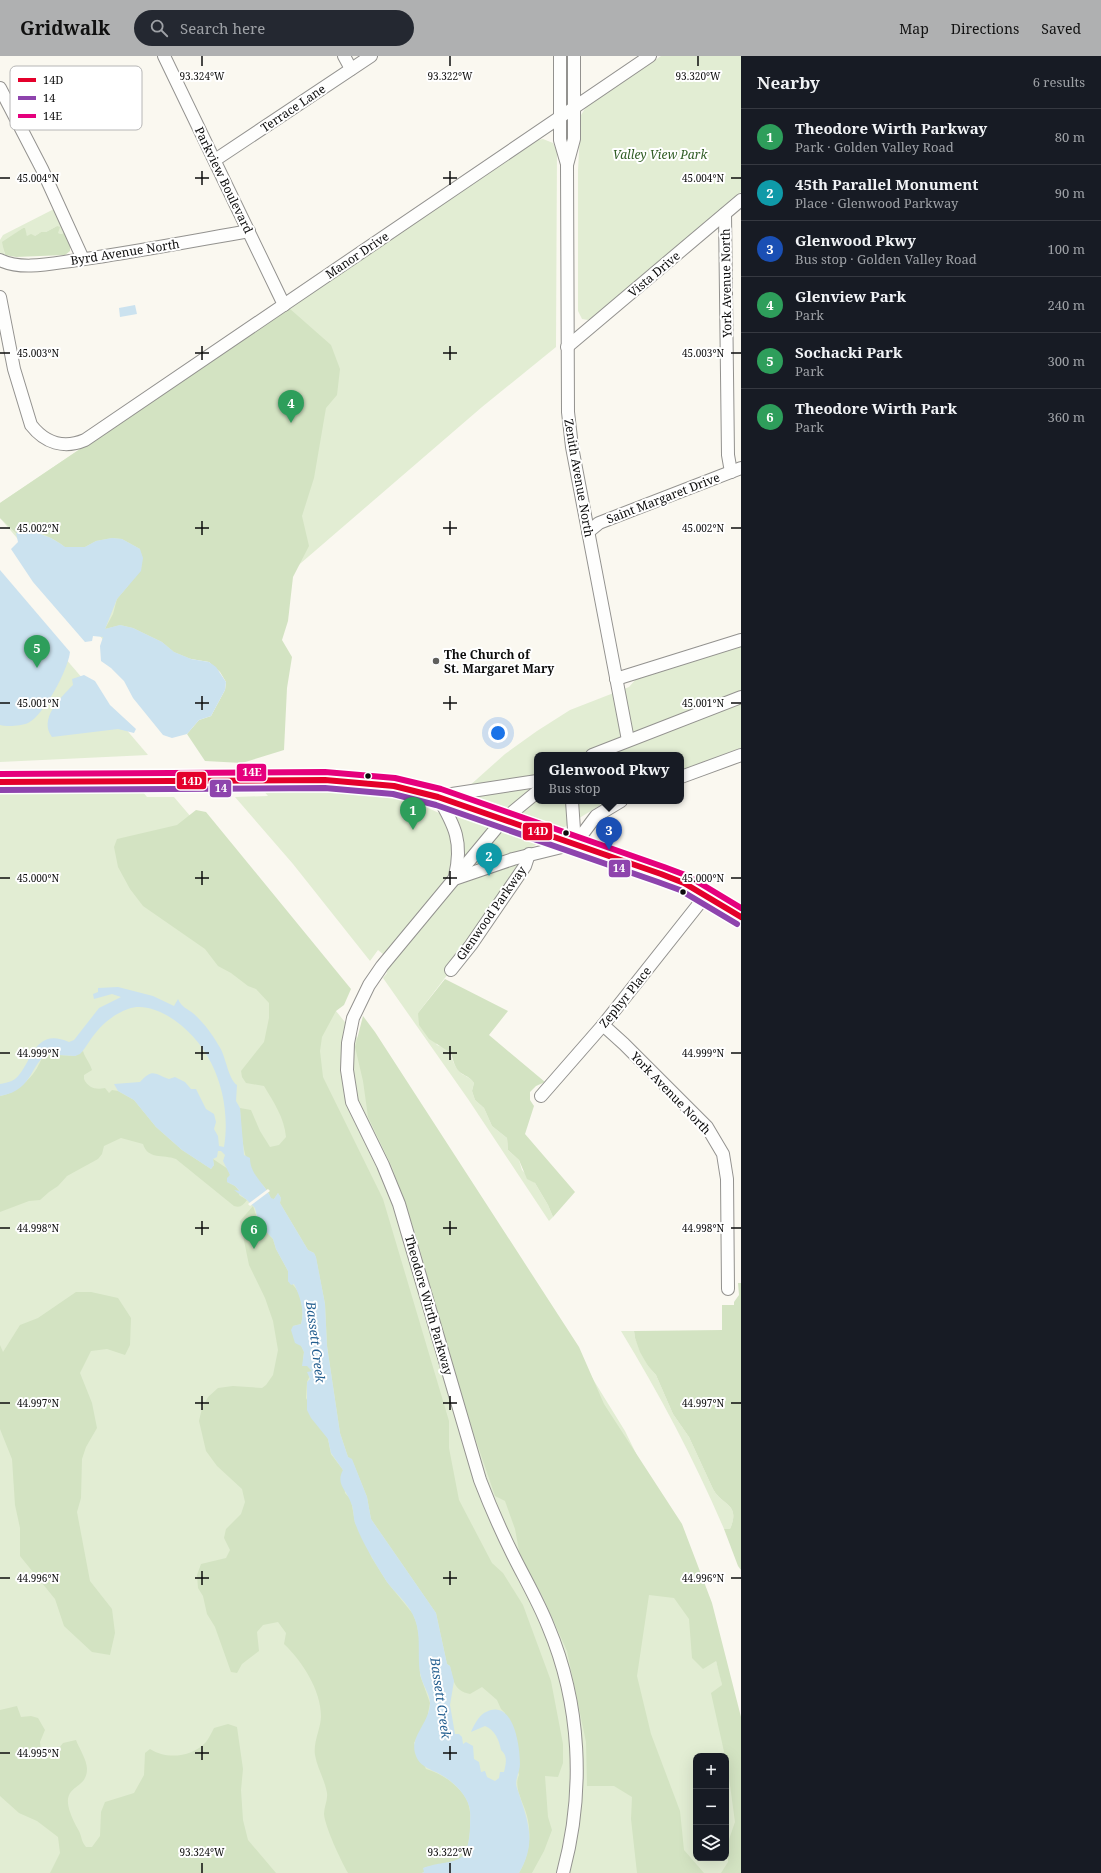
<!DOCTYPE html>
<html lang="en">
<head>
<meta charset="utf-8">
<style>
  body { margin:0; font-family:"Noto Serif",serif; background:#242831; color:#f1f3f6 }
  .controls { position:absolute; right:12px; bottom:12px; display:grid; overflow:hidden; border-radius:8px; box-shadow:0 4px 16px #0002 }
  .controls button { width:36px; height:36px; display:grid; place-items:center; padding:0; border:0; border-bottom:1px solid #363941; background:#171b24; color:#f1f3f6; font:20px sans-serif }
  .you { position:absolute; left:498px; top:677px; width:14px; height:14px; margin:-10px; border:3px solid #fff; border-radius:50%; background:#1a73e8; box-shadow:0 0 0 6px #1a73e833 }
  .badge { display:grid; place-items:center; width:26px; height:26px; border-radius:50%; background:#afb0b1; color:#fff; font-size:13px; font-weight:700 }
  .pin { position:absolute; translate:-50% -33px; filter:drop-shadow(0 1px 2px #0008) }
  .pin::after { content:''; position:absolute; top:21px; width:14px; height:12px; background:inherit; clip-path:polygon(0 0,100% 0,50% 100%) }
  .popup { position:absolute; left:534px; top:696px; width:150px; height:52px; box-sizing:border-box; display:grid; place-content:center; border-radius:8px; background:#171b24; filter:drop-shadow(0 1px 3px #0005); font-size:13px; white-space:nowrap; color:#9ea1a6 }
  .popup b { font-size:15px; color:#f1f3f6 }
  .popup::after { content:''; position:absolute; left:50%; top:100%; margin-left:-8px; border:8px solid transparent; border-top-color:#171b24 }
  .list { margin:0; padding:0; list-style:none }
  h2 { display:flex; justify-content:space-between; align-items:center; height:52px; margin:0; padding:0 16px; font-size:17px }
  h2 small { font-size:13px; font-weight:400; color:#9ea1a6 }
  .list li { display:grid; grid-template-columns:26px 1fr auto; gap:12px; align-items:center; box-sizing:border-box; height:56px; padding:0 16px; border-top:1px solid #363941 }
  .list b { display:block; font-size:15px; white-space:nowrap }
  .list p { margin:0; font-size:13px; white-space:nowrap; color:#9ea1a6 }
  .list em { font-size:13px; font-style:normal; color:#9ea1a6 }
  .icon { flex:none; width:22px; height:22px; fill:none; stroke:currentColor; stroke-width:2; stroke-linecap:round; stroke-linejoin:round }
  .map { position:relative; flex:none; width:741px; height:1817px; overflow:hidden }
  header { display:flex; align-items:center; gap:24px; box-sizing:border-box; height:56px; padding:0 20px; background:#afb0b1; color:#111 }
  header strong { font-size:19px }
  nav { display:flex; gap:22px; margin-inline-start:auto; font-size:14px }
  .search { width:280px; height:36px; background:#242831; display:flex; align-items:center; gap:10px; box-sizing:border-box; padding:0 14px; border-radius:22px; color:#9ea1a6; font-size:15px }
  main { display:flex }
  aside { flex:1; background:#171b24 }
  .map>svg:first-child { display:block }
  .green { fill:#e2edd3; fill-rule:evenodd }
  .forest { fill:#d3e3c2 }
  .water { fill:#cbe2ef }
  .pier { fill:#faf8f0 }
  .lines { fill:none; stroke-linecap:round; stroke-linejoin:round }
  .minor-casing { stroke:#93928f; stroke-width:14 }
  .minor { stroke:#fefefd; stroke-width:12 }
  .bus-1-casing { stroke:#fff; stroke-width:9 }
  .bus-2-casing { stroke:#fff; stroke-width:9 }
  .bus-3-casing { stroke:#fff; stroke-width:9 }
  .bus-1 { stroke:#e4002b; stroke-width:6 }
  .bus-2 { stroke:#8e44ad; stroke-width:6 }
  .bus-3 { stroke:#e5007d; stroke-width:6 }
  .ticks { fill:none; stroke:#0c0c0c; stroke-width:1.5 }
  .poi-dot { fill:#5f5f5c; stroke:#fff; stroke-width:1.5 }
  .bus-dot { fill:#0c0c0c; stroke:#fff; stroke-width:1.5 }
  .labels { text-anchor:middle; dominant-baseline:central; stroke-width:4; stroke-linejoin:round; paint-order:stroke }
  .street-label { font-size:12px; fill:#0c0c0c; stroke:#fff }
  .park-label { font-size:12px; font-style:italic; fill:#2f5c24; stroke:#fff }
  .poi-label { font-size:12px; font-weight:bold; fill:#0c0c0c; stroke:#fff; text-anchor:start }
  .water-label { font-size:13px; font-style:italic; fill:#245f90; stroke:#fff }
  .key { fill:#fff; stroke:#b6b6b6; stroke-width:1 }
  .key-label { font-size:11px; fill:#0c0c0c }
  .ticks-label { font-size:10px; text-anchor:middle; fill:#0c0c0c; stroke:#fff; stroke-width:4; stroke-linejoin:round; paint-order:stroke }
  .line-badge { stroke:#fff; stroke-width:1.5 }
  .badge-label { font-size:11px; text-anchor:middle; font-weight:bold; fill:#fff }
</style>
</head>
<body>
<header>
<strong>Gridwalk</strong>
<div class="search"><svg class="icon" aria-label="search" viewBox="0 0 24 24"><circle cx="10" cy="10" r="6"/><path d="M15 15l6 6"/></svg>Search here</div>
<nav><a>Map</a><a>Directions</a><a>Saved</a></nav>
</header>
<main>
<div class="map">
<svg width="741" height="1817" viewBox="0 0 741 1817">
  <rect width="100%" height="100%" fill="#faf8f0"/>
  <g class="green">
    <polygon points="661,0 741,0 741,136 595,260 588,264 582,263 578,255 578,114 581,59 586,51"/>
    <polygon points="543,83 553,87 557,96 556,291 482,351 149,638 0,462 0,447 538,84"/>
    <path d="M54 153 65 175 62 178 58 177 57 170 46 176H41L35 180H27L23 172C14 179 0 186 5 199L0 197V184L3 179Z"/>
    <polygon points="0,526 148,699 0,706"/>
    <path d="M741 590V692L681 714V699H537V745H607L529 793 479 868 446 910 451 914 418 957 437 989C455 994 449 1004 459 1015 464 1021 470 1020 474 1027L472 1035 475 1044 484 1052 492 1070 507 1082 508 1094 519 1104 522 1114 535 1127 548 1149 553 1161 549 1165 468 1043 383 922 387 917 379 905 384 899 378 894 370 905 293 808 235 741 268 740 263 734C321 740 384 730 439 757L505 698 537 675 570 654 629 631 636 623Z"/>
    <path d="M0 735H142L147 741H174L225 801 336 955 357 981 578 1299 625 1375 653 1432 695 1536 719 1615 735 1687 741 1817H0ZM696 1700H726V1802H696Z"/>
    <path d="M621 1275H634L635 1282 648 1310 656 1319 673 1358 689 1381 713 1433C722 1450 741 1447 730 1473H724C695 1405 660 1339 621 1275Z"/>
  </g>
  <g class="forest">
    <polygon points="57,170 60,171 58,177 62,178 65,175 70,186 70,195 65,199 16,201 5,199 2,186 23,172 25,172 27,180 31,178 35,180 41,176 46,176"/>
    <path d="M289 252 331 289 340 313 337 339 326 352 314 422 302 460 309 490 293 521 288 565 282 584 292 601 287 632 284 694 242 707 205 705 187 678 199 664 211 660 225 634 226 626 220 616 209 606 191 603 174 596 162 586 133 572 120 569 105 573 113 558 117 543 128 530 140 493 122 483 112 482 96 485 85 491H65C52 481 33 471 16 477L0 462V447Z"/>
    <path d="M196 754 206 756 351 933 344 949 336 955 322 981 320 995 323 1021 383 1143 449 1365V1392L459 1444 492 1507 503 1517 523 1549 551 1625 563 1688V1707L558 1721 545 1720 548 1761 552 1774 544 1795 532 1817H519C529 1800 532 1779 527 1760 524 1747 513 1732 519 1719L505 1657 501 1653 497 1644 482 1631 470 1638C454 1635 453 1624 450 1610L447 1608 436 1557 371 1463 367 1441 352 1404 348 1401 340 1377 327 1290 325 1248 316 1202 314 1197 308 1194 280 1147 281 1142 278 1137 274 1143H271C268 1134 263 1129 257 1123 242 1107 241 1072 240 1052L251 1054 260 1075 270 1091 279 1089 286 1081C284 1061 274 1047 264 1030L246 1027 242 1021 241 1015 264 986 269 962V947L256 933 248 930 231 917 218 910 205 893 143 850 130 833 118 811 114 791 117 783 177 769Z"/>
    <path d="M445 923 508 955 489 979 545 1026 536 1030 530 1036V1044L534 1050 525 1078 575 1136 553 1161 548 1149 535 1127 527 1123 519 1104 508 1094 507 1082 492 1070 484 1052 475 1044 472 1035 474 1027C470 1021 467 1021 461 1017 455 1013 453 1004 451 997L429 983 419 969 418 957Z"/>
    <polygon points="363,960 375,976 579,1291 604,1348 682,1468 712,1547 741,1661 741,1817 721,1817 728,1806 727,1789 735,1766 726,1700 725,1700 711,1637 722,1629 716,1605 703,1613 692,1602 689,1563 674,1542 649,1539 637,1620 651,1678 680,1755 684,1794 704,1817 637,1817 631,1763 632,1741 614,1730 587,1730 586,1686 567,1595 543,1541 520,1500 515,1473 505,1445 495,1440 456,1326 419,1190 405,1147 392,1111 368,1061 363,1025 355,991"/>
    <path d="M55 994 59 999 75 1000 83 995C85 1002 90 1007 92 1014L84 1019V1023C88 1032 96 1034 105 1032L109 1037 112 1034 118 1035 134 1044 156 1071 182 1094 211 1113 214 1109 213 1103 228 1113 230 1119 227 1126 235 1130 240 1136 239 1139 247 1144C243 1149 241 1152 234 1150L176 1103C163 1098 148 1104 143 1088L121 1082 104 1090 102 1098 98 1103 67 1120 58 1130 49 1136 40 1144 29 1145 0 1156V1040C12 1038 25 1028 33 1018 42 1007 39 999 55 994Z"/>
    <path d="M253 1150 259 1168 273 1183 276 1193 288 1215V1225C301 1232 305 1254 301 1268L293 1270 304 1296 303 1304 312 1315 307 1326 306 1342 328 1383 331 1398 343 1414 345 1437 351 1444 355 1466 372 1502 387 1526 413 1558 417 1569 419 1581 420 1619 430 1647 427 1663 414 1687 426 1713C442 1717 465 1733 469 1750 471 1758 470 1767 470 1775 469 1784 468 1795 462 1801 454 1810 434 1808 424 1812V1816L422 1817H348C341 1805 325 1771 324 1758 324 1751 328 1744 327 1737 325 1724 317 1712 315 1699 313 1686 321 1672 321 1660 321 1634 302 1605 284 1588L286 1577 278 1566 263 1569 257 1576 259 1595 242 1608 237 1617 231 1616 215 1571 207 1558 203 1540 198 1532 197 1519 201 1508 226 1502 230 1494 224 1482 226 1473 241 1458 245 1446 242 1433 217 1410 206 1395 199 1365 202 1352 208 1341 218 1332 233 1330 262 1332 266 1329 273 1319 278 1294 273 1265 265 1242 249 1209 240 1165Z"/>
    <path d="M738 1227H741V1514L738 1510 724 1473H730C741 1447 722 1450 713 1433L689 1381 673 1358 656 1319 648 1310 640 1296 635 1282 634 1275 722 1274V1249H734V1246L739 1239Z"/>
    <polygon points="76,1236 91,1236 118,1242 131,1262 130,1289 125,1299 107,1293 91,1295 80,1317 92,1347 97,1372 86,1391 82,1403 81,1442 77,1456 90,1525 112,1553 115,1577 110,1599 92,1596 64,1570 55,1543 20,1500 20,1472 15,1449 12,1403 0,1373 0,1289 3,1296 20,1269 38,1262"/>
    <path d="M17 1650 21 1661 31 1660 38 1662 45 1674 40 1686 42 1700 51 1703 59 1699V1692L63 1687 76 1684C79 1692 87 1704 87 1713 87 1739 50 1724 79 1775 82 1781 81 1785 86 1791H92L100 1780 101 1756 105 1746 134 1737 144 1719 145 1697 150 1693C167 1704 192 1701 206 1686 209 1682 212 1676 214 1672L228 1668 237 1671 243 1713 241 1734 243 1764 248 1784 276 1817H50L60 1797 58 1781 37 1765 19 1757 0 1740V1654Z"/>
  </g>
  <g class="water">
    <polygon points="135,249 137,258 120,261 119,252"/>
    <path d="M22 475C39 476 52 481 65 491H85L96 485 112 482 122 483 140 493 143 502 141 515 117 543 105 573 120 569 133 572 162 586 174 596 191 603 209 606 216 611 226 626 225 634 211 660 199 664 187 678 172 682 163 679 133 642 124 625 111 612 101 605 100 590 103 581 93 580 92 585 85 586 33 526 11 493 18 486 16 477Z"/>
    <path d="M0 514 70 596C68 614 44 659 28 667 21 670 7 671 0 669Z"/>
    <path d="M84 619 95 625 110 649 136 673 134 677 118 673 52 681C38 663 61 641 73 629L72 623Z"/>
    <path d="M118 931 153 940 174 950 178 943C182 952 187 952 194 958 203 966 213 979 219 990 226 1000 228 1023 237 1029L236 1045 240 1052 244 1099 250 1102C250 1119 265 1128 271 1142L274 1143 278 1137 281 1142 280 1147 308 1194 314 1197 316 1201 325 1248 327 1290 340 1377 348 1401 352 1403 367 1441 371 1463 436 1557 447 1608 450 1610 454 1625 450 1649 455 1678H459L462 1681 463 1688 466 1686 473 1690 474 1703 479 1706 481 1716 485 1715 487 1721 495 1725 499 1722 500 1716H504C506 1707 508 1700 501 1694 499 1684 495 1674 485 1670L471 1676C474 1669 478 1661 484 1657 513 1640 520 1689 520 1708 520 1716 514 1724 517 1732 527 1763 538 1785 519 1817H422L424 1816 423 1812C454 1801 468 1814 470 1771 470 1764 471 1756 469 1750 465 1735 447 1720 433 1715 424 1710 418 1708 415 1697 410 1680 430 1666 430 1647 430 1638 423 1630 421 1621 416 1600 423 1579 413 1559 407 1546 395 1537 387 1526 376 1509 362 1486 355 1467 353 1461 354 1453 351 1447 347 1434 335 1428 343 1414L331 1397 328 1383 311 1362 307 1354V1326L310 1323 307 1316 312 1315 307 1310H302L304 1296 301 1290 295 1287 291 1274 293 1270 301 1268C305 1255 300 1240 294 1228L291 1229 288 1225V1215L276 1193 273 1183 259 1168 255 1152 247 1144 234 1134 240 1135 235 1130 227 1126V1122L230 1119 223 1105 225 1099 221 1095H218L217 1101 213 1103 214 1109 211 1113 182 1094 156 1071 134 1044 118 1035 114 1028 140 1026C153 1012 154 1018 169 1023L175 1021 185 1026 191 1033H196L206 1053 214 1058 216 1066 214 1073 218 1080 219 1090 224 1091C232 1042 213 987 168 960 156 953 141 948 128 953 111 959 98 972 89 986 86 990 84 994 80 998L75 1000 59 999 55 994C28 1003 37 1034 0 1040V1028C5 1027 11 1026 15 1023 32 1009 33 970 69 986L74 984 99 952 121 941 112 938 94 943 93 938 98 936V932Z"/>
  </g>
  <polygon class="pier" points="268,1133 270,1135 250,1150 248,1148"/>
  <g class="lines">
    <defs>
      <g id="minor">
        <polyline points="164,0 284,249"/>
        <polyline points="344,0 351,13"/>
        <polyline points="560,0 560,84 567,108"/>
        <polyline points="574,0 574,83 567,109 568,356 572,391 628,684"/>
        <polyline points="0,32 42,113 83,203"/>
        <polyline points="215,104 371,0"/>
        <polyline points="725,158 728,399 731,416"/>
        <path d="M0 204C22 215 54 207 78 204 135 196 192 185 249 175"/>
        <path d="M0 241 14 313 31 369C45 387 64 393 85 384L650 0"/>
        <polyline points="567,291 741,144"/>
        <polyline points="588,476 599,467 741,412"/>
        <polyline points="616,623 741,584"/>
        <polyline points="592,699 741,641"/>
        <polyline points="681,721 741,699"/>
        <polyline points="0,726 325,724 361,726 394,730 438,741 661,818 684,827 741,861"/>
        <path d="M537 736 503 764 382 910 369 929 353 962 348 987 347 1014 352 1046 383 1109 399 1148 480 1424C490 1450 501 1475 513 1499 525 1523 538 1545 548 1570 581 1648 585 1735 563 1817"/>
        <polyline points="439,740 537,725"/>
        <path d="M438 741C455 770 463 786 455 820"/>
        <polyline points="572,745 575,788"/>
        <polyline points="575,788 596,760 621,745"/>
        <polyline points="454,823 513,803 574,788"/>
        <polyline points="451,914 471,889 525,810 529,798"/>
        <polyline points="603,969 624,988 707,1071 723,1098 727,1123 728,1233"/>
        <polyline points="541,1040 603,969 706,839"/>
      </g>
    </defs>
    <use href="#minor" class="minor-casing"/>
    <use href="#minor" class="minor"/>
    <defs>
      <polyline id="bus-1" points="0,726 325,724 394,730 438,741 661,818 684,827 741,861"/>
      <polyline id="bus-2" points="0,734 325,732 393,738 436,749 658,826 680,834 737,868"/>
      <polyline id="bus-3" points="0,718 325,716 395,722 441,733 664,811 688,820 741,852"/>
    </defs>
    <use href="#bus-1" class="bus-1-casing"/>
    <use href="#bus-2" class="bus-2-casing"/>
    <use href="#bus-3" class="bus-3-casing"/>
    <use href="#bus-1" class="bus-1"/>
    <use href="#bus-2" class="bus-2"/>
    <use href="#bus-3" class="bus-3"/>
  </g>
  <path class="ticks" d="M202 0V10M450 0V10M698 0V10M202 115V129M450 115V129M0 122H10M195 122H209M443 122H457M731 122H741M202 290V304M450 290V304M0 297H10M195 297H209M443 297H457M731 297H741M202 465V479M450 465V479M0 472H10M195 472H209M443 472H457M731 472H741M202 640V654M450 640V654M0 647H10M195 647H209M443 647H457M731 647H741M202 815V829M450 815V829M0 822H10M195 822H209M443 822H457M731 822H741M202 990V1004M450 990V1004M0 997H10M195 997H209M443 997H457M731 997H741M202 1165V1179M450 1165V1179M0 1172H10M195 1172H209M443 1172H457M731 1172H741M202 1340V1354M450 1340V1354M0 1347H10M195 1347H209M443 1347H457M731 1347H741M202 1515V1529M450 1515V1529M0 1522H10M195 1522H209M443 1522H457M731 1522H741M202 1690V1704M450 1690V1704M0 1697H10M195 1697H209M443 1697H457M202 1807V1817M450 1807V1817"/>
  <circle class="poi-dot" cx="436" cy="605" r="4"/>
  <g class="bus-dot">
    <circle cx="368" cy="720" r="3.5"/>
    <circle cx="566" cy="777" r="3.5"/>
    <circle cx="683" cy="836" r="3.5"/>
  </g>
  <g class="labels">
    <g class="street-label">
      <text transform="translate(293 52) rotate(-34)">Terrace Lane</text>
      <text transform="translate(224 124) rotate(64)">Parkview Boulevard</text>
      <text transform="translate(125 196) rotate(-9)">Byrd Avenue North</text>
      <text transform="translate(357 199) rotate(-34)">Manor Drive</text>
      <text transform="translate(654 218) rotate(-40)">Vista Drive</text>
      <text transform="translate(726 227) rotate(-91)">York Avenue North</text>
      <text transform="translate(579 422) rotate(80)">Zenith Avenue North</text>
      <text transform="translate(663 442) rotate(-21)">Saint Margaret Drive</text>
      <text transform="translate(491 857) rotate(-55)">Glenwood Parkway</text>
      <text transform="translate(625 941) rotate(-51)">Zephyr Place</text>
      <text transform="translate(671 1037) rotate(46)">York Avenue North</text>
      <text transform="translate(429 1249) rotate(74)">Theodore Wirth Parkway</text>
    </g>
    <g class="park-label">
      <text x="660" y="98">Valley View Park</text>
    </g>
    <g class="poi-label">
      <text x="444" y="598">The Church of<tspan x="444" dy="14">St. Margaret Mary</tspan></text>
    </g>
    <g class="water-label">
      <text transform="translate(316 1286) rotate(83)">Bassett Creek</text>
      <text transform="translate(441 1642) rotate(82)">Bassett Creek</text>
    </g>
  </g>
  <rect x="10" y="10" width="132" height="64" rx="6" class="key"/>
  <rect x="18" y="22" width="18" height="4" fill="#e4002b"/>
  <rect x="18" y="40" width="18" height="4" fill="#8e44ad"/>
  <rect x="18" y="58" width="18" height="4" fill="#e5007d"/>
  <g class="key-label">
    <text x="43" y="28">14D</text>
    <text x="43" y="46">14</text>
    <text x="43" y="64">14E</text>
  </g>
  <g class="ticks-label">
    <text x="202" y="24">93.324°W</text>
    <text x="450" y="24">93.322°W</text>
    <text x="698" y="24">93.320°W</text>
    <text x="38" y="126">45.004°N</text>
    <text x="703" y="126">45.004°N</text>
    <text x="38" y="301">45.003°N</text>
    <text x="703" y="301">45.003°N</text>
    <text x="38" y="476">45.002°N</text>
    <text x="703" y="476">45.002°N</text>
    <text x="38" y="651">45.001°N</text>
    <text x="703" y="651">45.001°N</text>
    <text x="38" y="826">45.000°N</text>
    <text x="703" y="826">45.000°N</text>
    <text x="38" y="1001">44.999°N</text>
    <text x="703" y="1001">44.999°N</text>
    <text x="38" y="1176">44.998°N</text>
    <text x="703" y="1176">44.998°N</text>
    <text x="38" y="1351">44.997°N</text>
    <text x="703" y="1351">44.997°N</text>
    <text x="38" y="1526">44.996°N</text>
    <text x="703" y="1526">44.996°N</text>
    <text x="38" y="1701">44.995°N</text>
    <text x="202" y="1800">93.324°W</text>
    <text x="450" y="1800">93.322°W</text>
  </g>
  <g class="line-badge">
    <rect x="236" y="707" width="31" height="19" rx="4" fill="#e5007d"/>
    <rect x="176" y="715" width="31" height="19" rx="4" fill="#e4002b"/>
    <rect x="209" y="723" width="23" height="19" rx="4" fill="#8e44ad"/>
    <rect x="522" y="766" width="31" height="19" rx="4" fill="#e4002b"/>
    <rect x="608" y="803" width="23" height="19" rx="4" fill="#8e44ad"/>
  </g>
  <g class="badge-label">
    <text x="252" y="720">14E</text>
    <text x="192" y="729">14D</text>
    <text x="221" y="736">14</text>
    <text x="538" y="779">14D</text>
    <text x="619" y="816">14</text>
  </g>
</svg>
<div class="controls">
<button>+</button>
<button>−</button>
<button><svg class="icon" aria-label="layers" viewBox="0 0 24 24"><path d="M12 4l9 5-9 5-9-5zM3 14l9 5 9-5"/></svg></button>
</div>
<div class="you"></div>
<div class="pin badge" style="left:413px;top:774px;background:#2e9e5b">1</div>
<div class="pin badge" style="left:489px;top:820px;background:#0f9aa8">2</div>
<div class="pin badge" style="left:609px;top:794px;background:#1a4fb4">3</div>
<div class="popup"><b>Glenwood Pkwy</b>Bus stop</div>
<div class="pin badge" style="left:291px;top:367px;background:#2e9e5b">4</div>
<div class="pin badge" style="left:37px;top:612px;background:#2e9e5b">5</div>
<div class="pin badge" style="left:254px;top:1193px;background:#2e9e5b">6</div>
</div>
<aside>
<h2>Nearby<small>6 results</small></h2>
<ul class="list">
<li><span class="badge" style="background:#2e9e5b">1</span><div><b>Theodore Wirth Parkway</b><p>Park · Golden Valley Road</p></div><em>80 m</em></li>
<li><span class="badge" style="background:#0f9aa8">2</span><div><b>45th Parallel Monument</b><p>Place · Glenwood Parkway</p></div><em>90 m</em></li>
<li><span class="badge" style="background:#1a4fb4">3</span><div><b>Glenwood Pkwy</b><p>Bus stop · Golden Valley Road</p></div><em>100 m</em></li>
<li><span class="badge" style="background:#2e9e5b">4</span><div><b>Glenview Park</b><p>Park</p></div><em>240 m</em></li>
<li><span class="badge" style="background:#2e9e5b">5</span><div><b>Sochacki Park</b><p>Park</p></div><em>300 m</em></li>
<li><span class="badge" style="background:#2e9e5b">6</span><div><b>Theodore Wirth Park</b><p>Park</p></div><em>360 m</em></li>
</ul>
</aside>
</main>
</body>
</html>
